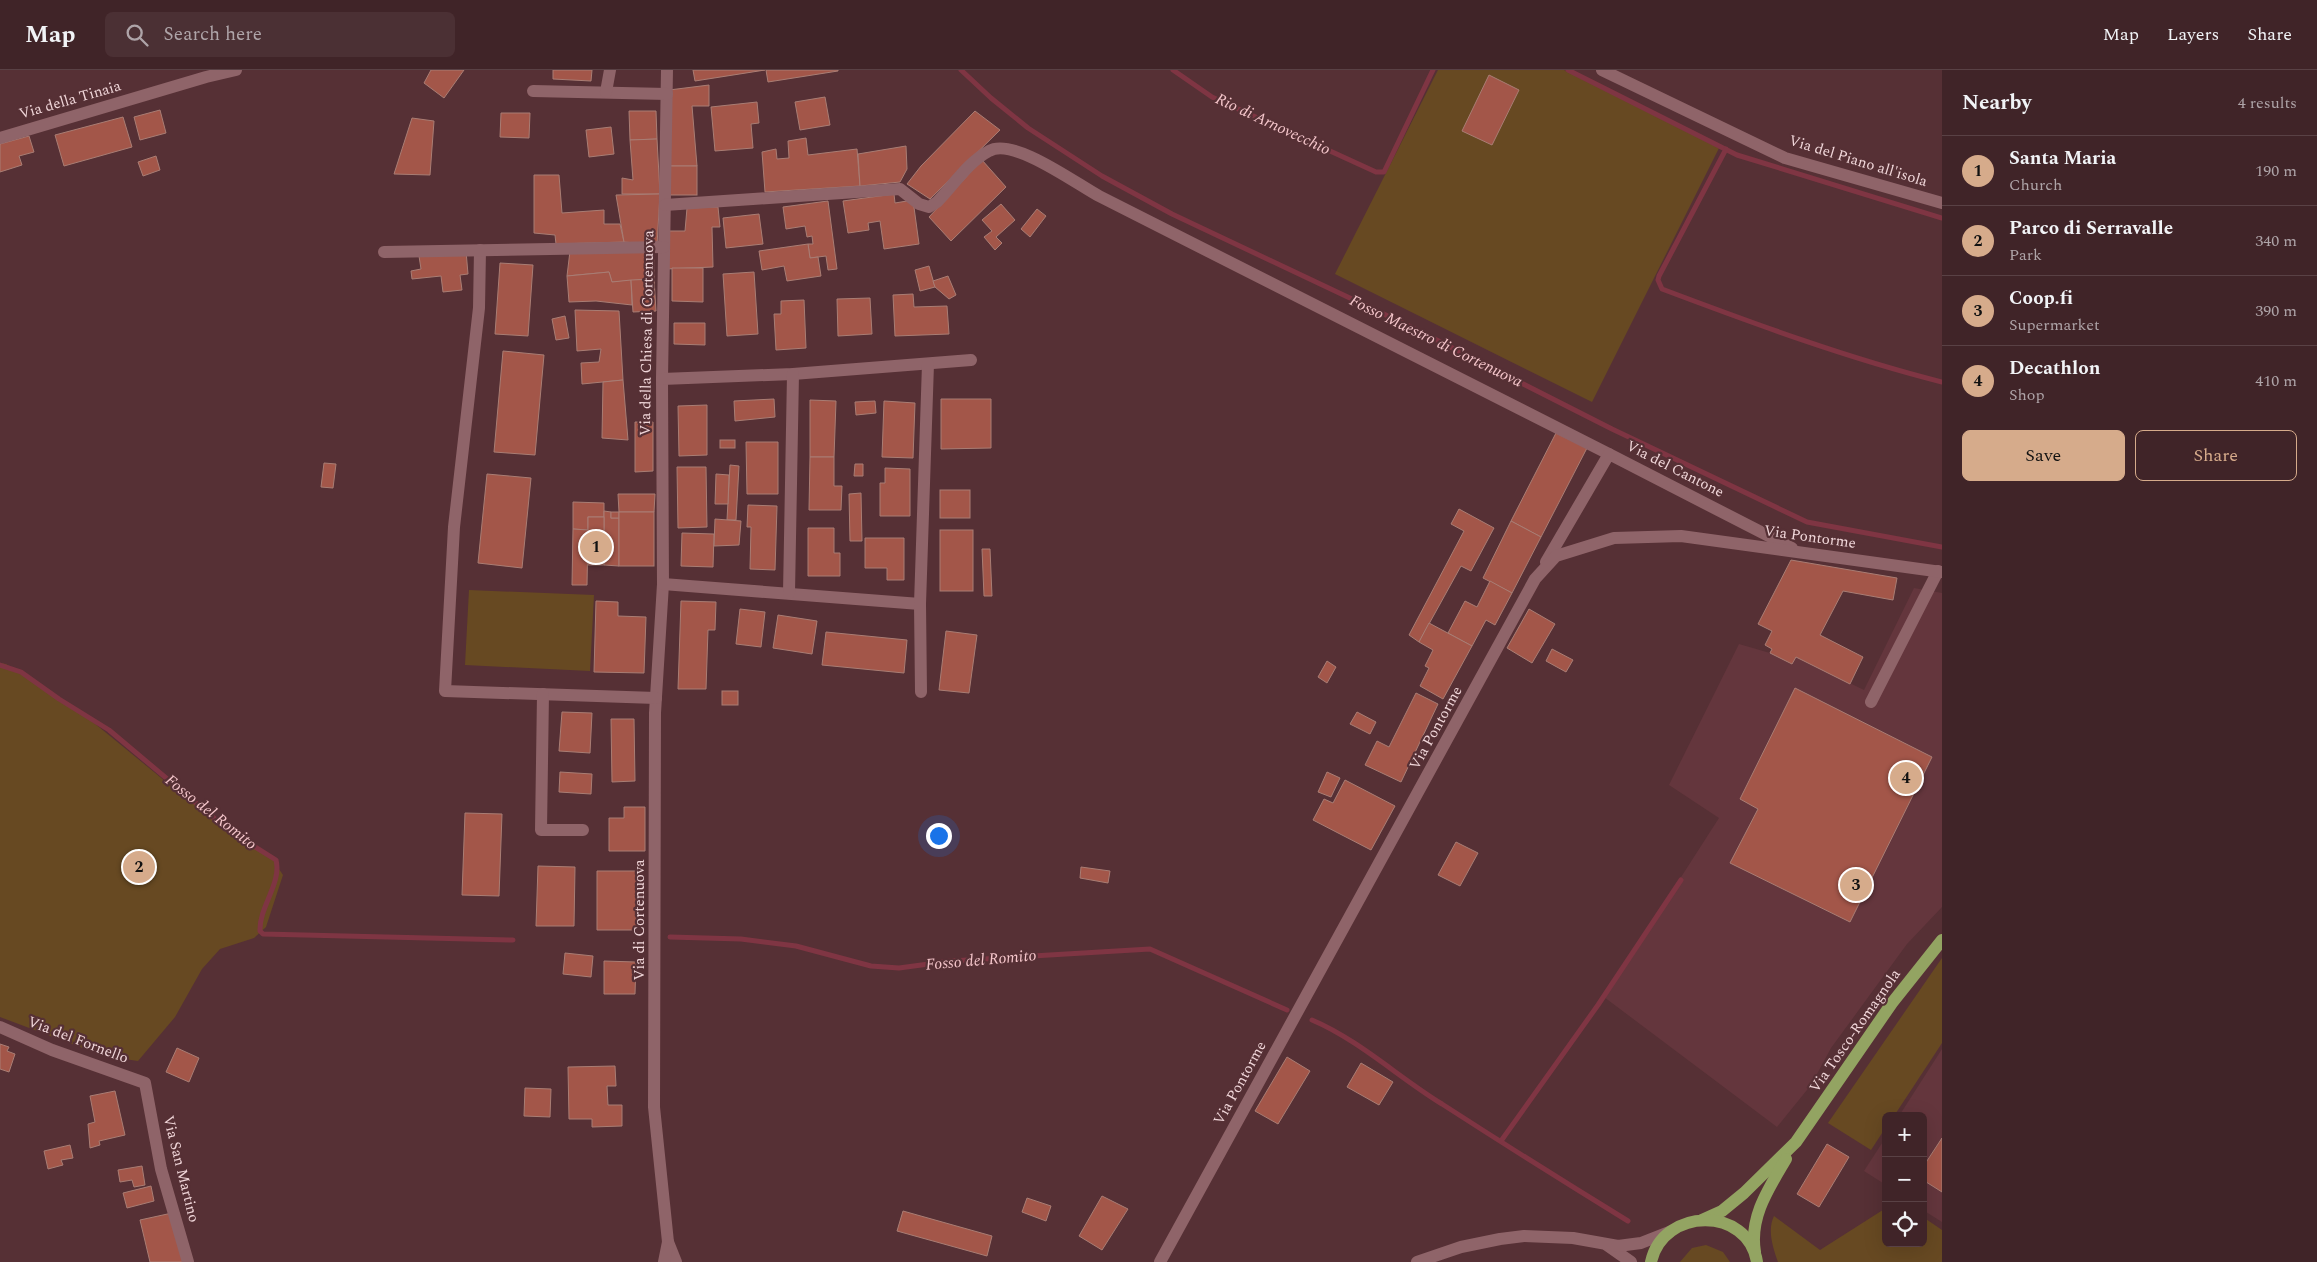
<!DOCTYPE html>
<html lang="en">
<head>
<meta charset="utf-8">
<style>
  body { margin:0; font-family:Spectral,serif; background:#4b3034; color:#f1f3f6 }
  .controls { position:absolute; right:15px; bottom:15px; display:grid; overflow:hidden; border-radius:8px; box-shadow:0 5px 20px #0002 }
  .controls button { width:45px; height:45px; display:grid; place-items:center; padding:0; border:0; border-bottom:1px solid #594145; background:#402428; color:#f1f3f6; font:25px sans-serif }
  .you { position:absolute; left:938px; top:765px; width:18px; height:18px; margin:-12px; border:4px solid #fff; border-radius:50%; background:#1a73e8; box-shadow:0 0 0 8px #1a73e833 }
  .badge { display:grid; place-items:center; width:32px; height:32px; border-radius:50%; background:#d6ab8b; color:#111; font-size:16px; font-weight:700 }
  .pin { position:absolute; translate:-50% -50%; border:2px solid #fff; box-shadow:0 1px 5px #0006 }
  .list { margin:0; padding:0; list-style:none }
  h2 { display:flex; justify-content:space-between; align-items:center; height:65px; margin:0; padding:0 20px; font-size:21px }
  h2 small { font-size:16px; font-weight:400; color:#aea4a8 }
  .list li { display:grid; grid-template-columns:32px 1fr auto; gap:15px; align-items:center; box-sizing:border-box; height:70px; padding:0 20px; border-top:1px solid #594145 }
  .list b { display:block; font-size:19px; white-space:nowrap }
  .list p { margin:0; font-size:16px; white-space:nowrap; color:#aea4a8 }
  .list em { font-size:16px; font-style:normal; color:#aea4a8 }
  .actions { display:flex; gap:10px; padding:15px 20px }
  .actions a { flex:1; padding:11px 0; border:1px solid #d6ab8b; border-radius:8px; text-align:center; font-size:18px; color:#d6ab8b }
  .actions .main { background:#d6ab8b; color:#111 }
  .icon { flex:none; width:28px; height:28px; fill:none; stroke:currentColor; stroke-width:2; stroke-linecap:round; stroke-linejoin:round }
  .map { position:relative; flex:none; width:1942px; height:1192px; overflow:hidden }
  header { display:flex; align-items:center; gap:30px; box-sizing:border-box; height:70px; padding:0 25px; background:#402428; border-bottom:1px solid #594145 }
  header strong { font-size:24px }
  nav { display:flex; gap:28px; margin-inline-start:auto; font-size:18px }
  .search { width:350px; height:45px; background:#4b3034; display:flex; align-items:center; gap:12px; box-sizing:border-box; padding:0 18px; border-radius:8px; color:#aea4a8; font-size:19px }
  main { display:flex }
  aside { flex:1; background:#402428 }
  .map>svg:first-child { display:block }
  .built { fill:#64363d }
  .green { fill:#674922 }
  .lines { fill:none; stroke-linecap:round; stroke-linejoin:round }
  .stream { stroke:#7f3543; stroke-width:5 }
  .building { fill:#a35649; stroke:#a97d74 }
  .minor { stroke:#8f6469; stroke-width:12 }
  .major { stroke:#93a462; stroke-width:12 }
  .labels { text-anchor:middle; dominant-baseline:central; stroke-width:4.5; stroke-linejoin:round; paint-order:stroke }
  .street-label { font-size:15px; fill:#f0d6d9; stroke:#563035 }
  .water-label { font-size:16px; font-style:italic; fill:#f5c6cb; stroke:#563035 }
</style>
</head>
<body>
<header>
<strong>Map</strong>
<div class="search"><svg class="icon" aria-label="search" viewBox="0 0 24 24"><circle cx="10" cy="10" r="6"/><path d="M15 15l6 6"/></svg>Search here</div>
<nav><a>Map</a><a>Layers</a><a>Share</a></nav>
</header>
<main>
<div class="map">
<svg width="1942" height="1192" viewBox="0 0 1942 1192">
  <rect width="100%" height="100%" fill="#563035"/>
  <g class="built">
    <polygon points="1914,518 1942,523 1942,837 1907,874 1831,978 1811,1015 1777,1057 1604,927 1719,748 1669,715 1739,574 1770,583 1792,594 1796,587 1864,620"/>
    <polygon points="1942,979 1942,1152 1923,1140 1923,1046 1899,1046"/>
    <polygon points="1886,1067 1886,1115 1864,1101"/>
  </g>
  <g class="green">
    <polygon points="1438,0 1564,0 1719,78 1592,332 1335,204"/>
    <polygon points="469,520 594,525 590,601 465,595"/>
    <polygon points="0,593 6,594 88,648 182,725 273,790 283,805 266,857 254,868 220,879 202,899 175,947 138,991 104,986 0,947"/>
    <polygon points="1942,888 1942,973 1894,1046 1886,1046 1886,1057 1871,1080 1828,1053"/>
    <path d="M1886 1138V1173H1923V1147L1942 1160V1192H1778C1773 1178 1767 1160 1774 1146L1820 1180Z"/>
    <polygon points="1706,1175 1723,1182 1730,1192 1680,1192 1692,1178"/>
  </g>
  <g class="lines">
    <g class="stream">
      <polyline points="961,0 991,28 1028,58 1102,106 1172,144 1409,256 1612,359 1807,452 1942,477"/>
      <polyline points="1173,0 1212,27 1376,102 1384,102 1433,0"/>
      <polyline points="1568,0 1737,85 1942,148"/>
      <path d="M1726 79 1659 206 1658 210 1662 219C1755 254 1847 288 1942 312"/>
      <path d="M0 595 21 602 59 629 109 660 228 760 276 790C282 813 259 837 260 861L263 864 513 870"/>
      <polyline points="670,867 741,869 796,876 871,896 899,898 951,891 1150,879 1287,940"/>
      <path d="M1312 950C1359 970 1398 1007 1442 1034 1504 1074 1566 1113 1628 1151"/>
      <polyline points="1501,1071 1598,935 1681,810"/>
    </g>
  </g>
  <g class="building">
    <polygon points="431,0 464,0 444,28 424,13"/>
    <polygon points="553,0 592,0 591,11 553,9"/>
    <polygon points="693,0 765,0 695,11"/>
    <polygon points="766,0 838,0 838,1 768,12"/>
    <polygon points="1489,5 1519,20 1492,75 1462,61"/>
    <polygon points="709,15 709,36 692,36 697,96 667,96 669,20"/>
    <polygon points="825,27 830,55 800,60 795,32"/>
    <polygon points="757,32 759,53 751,54 753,78 715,81 711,37"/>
    <polygon points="160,40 166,63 140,70 134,47"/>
    <polygon points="629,41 656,41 657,69 630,70"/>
    <polygon points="975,41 1000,60 930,129 907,114 921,96"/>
    <polygon points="501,43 530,43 529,68 500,67"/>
    <polygon points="123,47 132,77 64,96 55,65"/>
    <polygon points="412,48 434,51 430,105 394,104"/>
    <polygon points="611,57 614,84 589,87 586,60"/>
    <polygon points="29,66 34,82 19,86 22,95 0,102 0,74"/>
    <polygon points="806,68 808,85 857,79 860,116 765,122 762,82 776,79 777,89 789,88 788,71"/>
    <polygon points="657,69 660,124 622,124 622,108 633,110 630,70"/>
    <polygon points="906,76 907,99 900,112 860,116 858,84"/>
    <polygon points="156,86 160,100 143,106 138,92"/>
    <polygon points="982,90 1006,117 951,171 929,147"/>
    <rect x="667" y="96" width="30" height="29"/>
    <polygon points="534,105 559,105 562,143 604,140 604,154 620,154 624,172 556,174 555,165 534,163"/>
    <polygon points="660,124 657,175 624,172 616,125"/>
    <polygon points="894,124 895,133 913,130 919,174 884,179 880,151 868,153 869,160 848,163 843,131"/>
    <polygon points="828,131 837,199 828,200 826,186 810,188 808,174 813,174 812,166 807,167 805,156 786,159 783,137"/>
    <polygon points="1001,134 1015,150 996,167 1002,173 995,180 984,167 992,161 982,150"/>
    <polygon points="718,137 720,157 712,157 713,197 666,199 667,161 685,161 687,138"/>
    <polygon points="1037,139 1046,146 1030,167 1021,159"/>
    <polygon points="759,144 763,174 726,178 723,148"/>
    <polygon points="808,174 810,188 818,187 821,206 787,211 784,196 762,200 759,181"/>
    <polygon points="654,179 654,209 612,212 609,202 567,206 570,181"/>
    <polygon points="466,181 468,204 460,205 462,220 443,222 441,206 412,209 411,201 421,199 419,186"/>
    <polygon points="500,193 533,195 528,266 495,264"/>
    <polygon points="929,196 935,217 920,221 915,200"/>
    <polygon points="672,198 703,198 703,232 672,231"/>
    <polygon points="609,202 612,212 631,210 632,235 596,231 569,232 567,206"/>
    <polygon points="754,202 758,264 727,266 723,204"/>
    <polygon points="948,206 956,225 949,229 935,217 933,211"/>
    <polygon points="654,209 656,241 633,242 631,210"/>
    <polygon points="913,224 914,237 947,236 949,264 895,266 893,225"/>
    <polygon points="870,228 872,264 838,266 837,229"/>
    <polygon points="804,230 806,278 776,280 774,244 781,244 781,231"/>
    <polygon points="575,240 619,241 623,310 582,314 581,293 599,292 601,279 577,281"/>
    <polygon points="565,246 569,268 556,270 552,249"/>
    <polygon points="674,253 705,253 705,275 674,274"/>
    <polygon points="503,281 544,285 535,385 494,382"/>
    <polygon points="623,310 628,370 602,368 603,312"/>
    <polygon points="774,329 775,347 735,351 734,331"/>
    <polygon points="941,329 991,329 991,378 941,379"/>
    <polygon points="810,330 836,331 834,387 810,387"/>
    <polygon points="875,331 876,343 856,345 855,332"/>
    <polygon points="884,331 915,333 913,388 882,387"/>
    <polygon points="707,335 707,385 679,386 678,336"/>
    <polygon points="635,352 653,352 653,401 635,402"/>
    <polygon points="1556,363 1587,378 1541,467 1511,451"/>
    <rect x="720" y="370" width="15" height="8"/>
    <polygon points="746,372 778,372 778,424 747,424"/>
    <polygon points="810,387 834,387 834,416 842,416 841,440 809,440"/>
    <polygon points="324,393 336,394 333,418 321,417"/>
    <polygon points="855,394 863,394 863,406 854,406"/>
    <polygon points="730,395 739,396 736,450 727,450"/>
    <polygon points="677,397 706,397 707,457 678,458"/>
    <polygon points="885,398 910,399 910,446 880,446 880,413 885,413"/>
    <polygon points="487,404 531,408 522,498 478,493"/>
    <polygon points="716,404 729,405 728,434 715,434"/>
    <rect x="940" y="420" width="30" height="28"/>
    <polygon points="861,423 862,471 850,471 849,424"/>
    <polygon points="618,424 655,424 654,442 619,442"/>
    <polygon points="573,432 604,433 604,447 588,447 588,460 573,459"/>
    <polygon points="748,435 777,436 775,500 750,499 751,457 747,457"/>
    <polygon points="1459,439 1494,458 1471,501 1461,496 1419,572 1409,565 1464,461 1451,454"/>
    <polygon points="604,441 611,442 611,448 619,448 619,496 604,495"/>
    <rect x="611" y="442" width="8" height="6"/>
    <rect x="619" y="442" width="35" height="54"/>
    <rect x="588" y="447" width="16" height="48"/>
    <polygon points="715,449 741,451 739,475 714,476"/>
    <polygon points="1511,451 1541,467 1512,523 1483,508"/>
    <polygon points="808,458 834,458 834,483 840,483 840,506 808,506"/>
    <polygon points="573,459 588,460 587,515 572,515"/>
    <rect x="940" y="460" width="33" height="61"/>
    <polygon points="682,463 714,464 713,497 681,496"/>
    <polygon points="865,468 904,468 904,510 887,510 887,498 865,498"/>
    <polygon points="982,479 990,479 992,526 984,526"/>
    <polygon points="1791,490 1897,508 1893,530 1843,521 1820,565 1863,587 1850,614 1796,587 1792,594 1770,583 1772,579 1765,575 1772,561 1758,554"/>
    <polygon points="1490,511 1512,523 1495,555 1486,550 1472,576 1448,563 1465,531 1477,537"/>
    <polygon points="596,531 618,532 618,546 646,547 644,603 594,602"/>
    <polygon points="681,531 716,532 715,560 708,560 706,619 678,619"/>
    <polygon points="740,539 765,542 761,577 736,574"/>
    <polygon points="1529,539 1555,554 1532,593 1507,578"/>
    <polygon points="778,545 817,551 812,584 773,578"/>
    <polygon points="1429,553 1472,576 1443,629 1420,616 1429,598 1425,596 1433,580 1419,572"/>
    <polygon points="946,561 977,565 969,623 939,620"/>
    <polygon points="826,562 907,570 904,603 822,595"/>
    <polygon points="1552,579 1573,590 1566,602 1546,591"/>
    <polygon points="1327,591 1336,597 1327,613 1318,607"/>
    <polygon points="1795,618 1932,687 1850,852 1730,793 1758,739 1740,729"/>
    <rect x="722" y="621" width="16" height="14"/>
    <polygon points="1416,623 1438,634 1401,712 1365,695 1377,671 1389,677"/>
    <polygon points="562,642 592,643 590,683 559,681"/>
    <polygon points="1357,642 1376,652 1370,664 1350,654"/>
    <polygon points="611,649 634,649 635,711 612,712"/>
    <polygon points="560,702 592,704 591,724 559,722"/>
    <polygon points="1327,702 1340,708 1331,727 1318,722"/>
    <polygon points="1345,710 1395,736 1371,780 1313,750 1324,729 1333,733"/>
    <polygon points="624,737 645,737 645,781 609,781 609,748 624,748"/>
    <polygon points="465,743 502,744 499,826 462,825"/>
    <polygon points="1456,772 1478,783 1460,816 1438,805"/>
    <polygon points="538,796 575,797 574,856 536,856"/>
    <polygon points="1081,797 1110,801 1108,813 1080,808"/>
    <polygon points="597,801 638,801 637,860 597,860"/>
    <polygon points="565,883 593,886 591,907 563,904"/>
    <polygon points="604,891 636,892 635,924 604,924"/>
    <polygon points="0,974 9,977 7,981 15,984 9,1002 0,999"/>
    <polygon points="177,978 199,988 189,1012 166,1002"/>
    <polygon points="1287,987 1310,1001 1278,1054 1255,1041"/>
    <polygon points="1361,993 1393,1012 1379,1035 1347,1017"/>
    <polygon points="615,996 616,1016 607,1016 608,1035 622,1035 622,1056 592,1057 592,1049 569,1049 568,997"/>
    <polygon points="525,1018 551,1019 550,1047 524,1046"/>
    <polygon points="115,1021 125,1065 99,1071 100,1075 90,1078 88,1054 95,1052 90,1026"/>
    <polygon points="1942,1068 1942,1122 1923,1110 1923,1097"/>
    <polygon points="1827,1074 1849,1087 1819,1137 1797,1124"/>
    <polygon points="70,1075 73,1088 61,1090 63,1095 48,1099 44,1081"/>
    <polygon points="142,1096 145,1115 134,1117 132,1110 120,1112 118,1100"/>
    <polygon points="151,1116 154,1131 127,1138 123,1123"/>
    <polygon points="1102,1126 1128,1139 1102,1180 1079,1166"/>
    <polygon points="1027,1128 1051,1136 1046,1151 1022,1142"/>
    <polygon points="903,1141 992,1166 987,1186 897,1161"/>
    <polygon points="172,1143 183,1192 150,1192 140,1150"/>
  </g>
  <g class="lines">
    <g class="minor">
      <polyline points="667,0 662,309 663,514 655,643 654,1037 668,1172 676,1192"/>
      <polyline points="1602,0 1785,88 1942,133"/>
      <polyline points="533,21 667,24"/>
      <polyline points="606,22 610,0"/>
      <polyline points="0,68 206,7 236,0"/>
      <path d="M665 135 900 119 919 134 929 137 937 132C953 116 968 92 989 81 1013 67 1075 113 1099 126L1609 384"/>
      <polyline points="480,180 479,238 454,457 445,621 656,628"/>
      <polyline points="384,182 664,177"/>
      <polyline points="662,309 793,304 971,290"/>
      <polyline points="1546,492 1609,384 1792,478"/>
      <polyline points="663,514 920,534"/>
      <polyline points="789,523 793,304"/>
      <polyline points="921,622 920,534 928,294"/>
      <polyline points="543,624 541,760 583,760"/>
      <polyline points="1871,632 1938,501"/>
      <polyline points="0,957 52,980 145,1013 161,1099 188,1192"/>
      <polyline points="1607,1175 1631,1192"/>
      <polyline points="664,1192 668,1172"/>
      <polyline points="1160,1192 1535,509 1556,486 1614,468 1681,466 1942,502"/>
      <polyline points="1417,1192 1461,1177 1500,1169 1524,1166 1573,1168 1618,1176 1641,1173 1669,1162"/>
    </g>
    <g class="major">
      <polyline points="1702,1150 1722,1141 1744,1123 1796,1072 1892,933 1942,870"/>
      <path d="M1755 1182C1749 1147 1769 1118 1786 1089"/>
      <path d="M1651 1192C1663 1137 1748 1136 1757 1192"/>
    </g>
  </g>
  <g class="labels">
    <g class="street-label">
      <text transform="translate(70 30) rotate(-16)">Via della Tinaia</text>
      <text transform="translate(1858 91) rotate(17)">Via del Piano all'isola</text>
      <text transform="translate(647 263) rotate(-89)">Via della Chiesa di Cortenuova</text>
      <text transform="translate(1675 399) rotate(27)">Via del Cantone</text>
      <text transform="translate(1810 467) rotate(8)">Via Pontorme</text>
      <text transform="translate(1436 658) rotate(-61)">Via Pontorme</text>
      <text transform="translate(639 850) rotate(-90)">Via di Cortenuova</text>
      <text transform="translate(1855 961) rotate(-55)">Via Tosco-Romagnola</text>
      <text transform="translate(78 970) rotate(21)">Via del Fornello</text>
      <text transform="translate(1240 1013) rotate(-61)">Via Pontorme</text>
      <text transform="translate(181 1099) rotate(76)">Via San Martino</text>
    </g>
    <g class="water-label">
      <text transform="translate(1273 54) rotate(25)">Rio di Arnovecchio</text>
      <text transform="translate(1436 271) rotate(26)">Fosso Maestro di Cortenuova</text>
      <text transform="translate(211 742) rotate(38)">Fosso del Romito</text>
      <text transform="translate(981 890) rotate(-5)">Fosso del Romito</text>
    </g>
  </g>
</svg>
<div class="controls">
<button>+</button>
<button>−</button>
<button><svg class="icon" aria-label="locate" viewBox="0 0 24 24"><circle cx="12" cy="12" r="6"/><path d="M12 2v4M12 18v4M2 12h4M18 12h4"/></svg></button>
</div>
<div class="you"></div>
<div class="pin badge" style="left:596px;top:477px">1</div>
<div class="pin badge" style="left:139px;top:797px">2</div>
<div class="pin badge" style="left:1856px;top:815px">3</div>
<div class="pin badge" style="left:1906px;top:708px">4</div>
</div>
<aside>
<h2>Nearby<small>4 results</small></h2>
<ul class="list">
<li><span class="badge">1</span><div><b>Santa Maria</b><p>Church</p></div><em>190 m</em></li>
<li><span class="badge">2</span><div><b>Parco di Serravalle</b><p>Park</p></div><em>340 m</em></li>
<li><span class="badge">3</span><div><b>Coop.fi</b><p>Supermarket</p></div><em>390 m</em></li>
<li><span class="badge">4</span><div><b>Decathlon</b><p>Shop</p></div><em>410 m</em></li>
</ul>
<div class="actions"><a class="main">Save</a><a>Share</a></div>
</aside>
</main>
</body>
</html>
